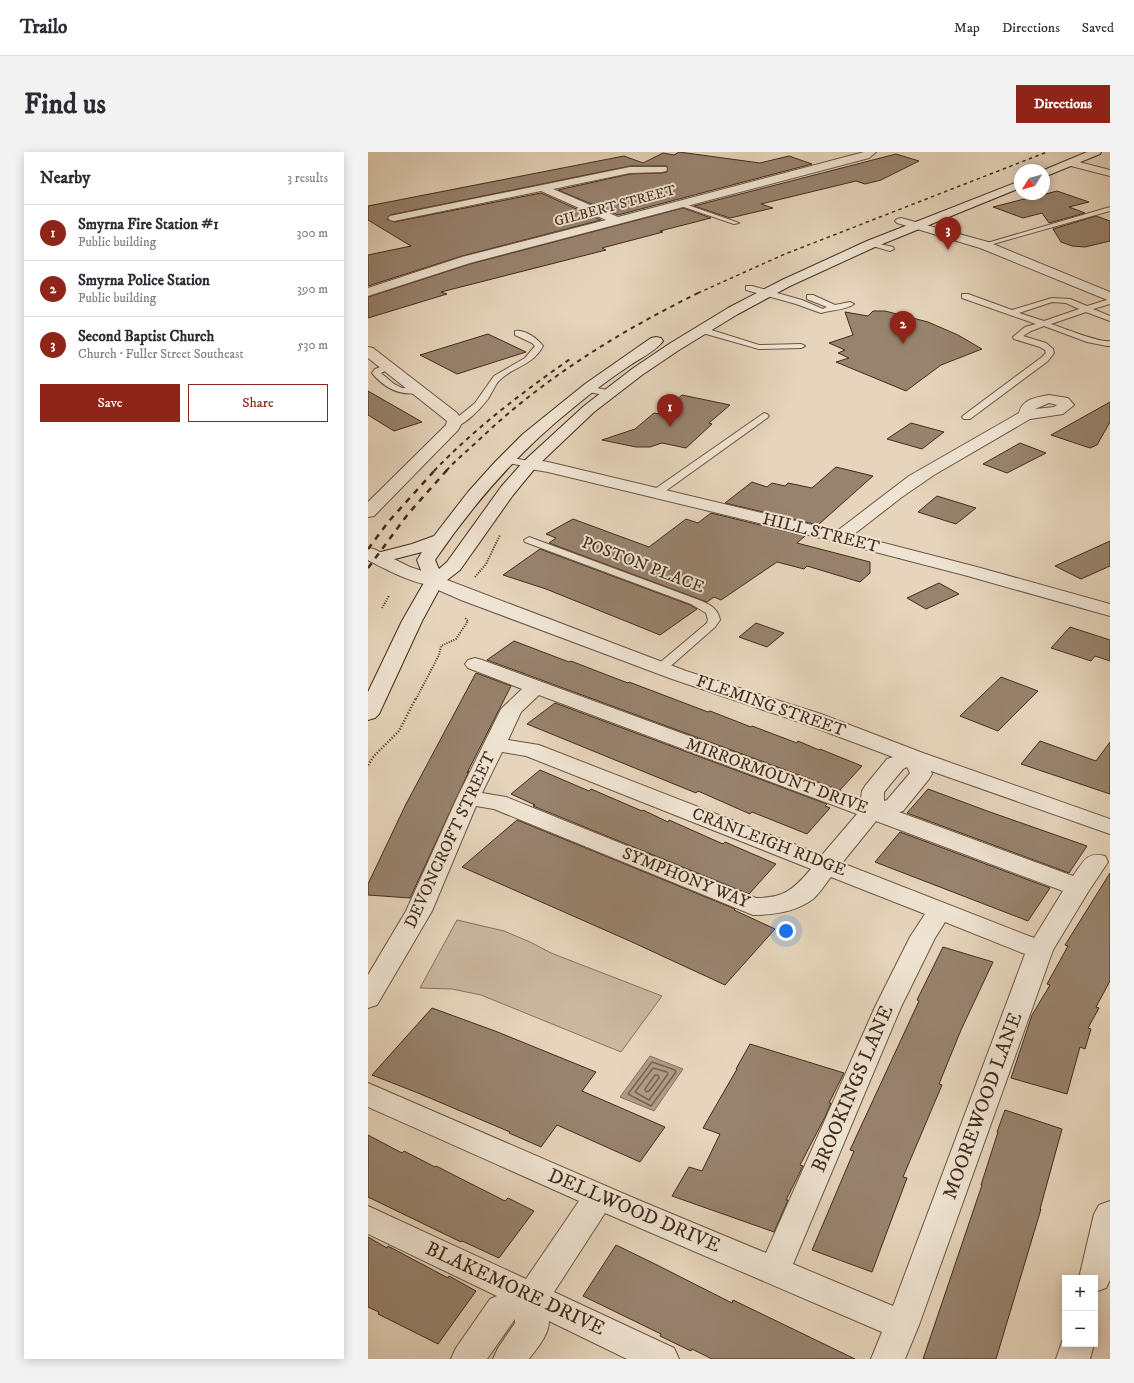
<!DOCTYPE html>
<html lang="en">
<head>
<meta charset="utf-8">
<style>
  body { margin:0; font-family:"IM FELL DW Pica",serif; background:#f2f2f3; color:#2b2b33 }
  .controls { position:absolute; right:12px; bottom:12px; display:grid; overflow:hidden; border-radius:0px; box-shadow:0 2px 10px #0003 }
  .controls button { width:36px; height:36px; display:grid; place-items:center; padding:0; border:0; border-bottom:1px solid #e1e1e2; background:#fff; color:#2b2b33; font:20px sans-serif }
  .compass { position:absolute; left:646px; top:12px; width:36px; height:36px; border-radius:50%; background:#fff; box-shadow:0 2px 10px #0003; rotate:233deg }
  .you { position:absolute; left:418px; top:779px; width:14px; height:14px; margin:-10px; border:3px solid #fff; border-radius:50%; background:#1a73e8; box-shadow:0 0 0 6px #1a73e833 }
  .badge { display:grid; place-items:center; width:26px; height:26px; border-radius:50%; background:#8f2418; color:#fff; font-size:13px; font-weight:700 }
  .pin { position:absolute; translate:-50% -33px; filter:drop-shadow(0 1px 2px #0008) }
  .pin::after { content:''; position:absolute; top:21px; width:14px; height:12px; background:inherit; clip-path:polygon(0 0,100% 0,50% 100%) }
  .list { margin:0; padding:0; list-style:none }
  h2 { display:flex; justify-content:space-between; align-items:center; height:52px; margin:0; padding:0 16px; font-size:17px }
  h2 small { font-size:13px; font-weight:400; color:#7c7c81 }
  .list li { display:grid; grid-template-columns:26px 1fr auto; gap:12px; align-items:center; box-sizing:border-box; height:56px; padding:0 16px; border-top:1px solid #e1e1e2 }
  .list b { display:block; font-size:15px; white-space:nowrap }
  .list p { margin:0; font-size:13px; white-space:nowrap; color:#7c7c81 }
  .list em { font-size:13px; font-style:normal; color:#7c7c81 }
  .actions { display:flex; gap:8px; padding:12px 16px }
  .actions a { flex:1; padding:9px 0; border:1px solid #8f2418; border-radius:0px; text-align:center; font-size:14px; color:#8f2418 }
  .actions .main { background:#8f2418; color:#fff }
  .map { position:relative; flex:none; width:742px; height:1207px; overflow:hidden; border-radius:0px }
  header { display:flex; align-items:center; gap:24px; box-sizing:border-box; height:56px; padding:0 20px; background:#fff; border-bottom:1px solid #e1e1e2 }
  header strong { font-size:19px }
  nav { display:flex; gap:22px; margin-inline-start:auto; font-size:14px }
  .intro { display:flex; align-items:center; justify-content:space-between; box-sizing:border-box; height:96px; padding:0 24px }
  h1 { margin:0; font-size:28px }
  .button { padding:10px 18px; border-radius:0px; background:#8f2418; color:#fff; font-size:14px; font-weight:700 }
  main { display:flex; gap:24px; padding:0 24px }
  aside { flex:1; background:#fff; border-radius:0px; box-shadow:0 2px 10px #0003 }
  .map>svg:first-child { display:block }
  .green { fill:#cab8a1; stroke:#87725e }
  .water { fill:#af9b85; stroke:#846e5b }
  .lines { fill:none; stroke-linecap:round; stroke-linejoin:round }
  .shore { stroke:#7a6350; stroke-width:1.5 }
  .building { fill:#98836f; stroke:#442b1b }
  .service-casing { stroke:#6c5643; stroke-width:2 }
  .minor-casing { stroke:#6c5643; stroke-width:2 }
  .tertiary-casing { stroke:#6c5643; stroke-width:2 }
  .secondary-casing { stroke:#442b1b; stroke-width:2 }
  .path-far1 { stroke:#442b1b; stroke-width:2; stroke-dasharray:1 1.5; stroke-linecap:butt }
  .path { stroke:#442b1b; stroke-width:2.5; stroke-dasharray:1 2; stroke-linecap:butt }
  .service { fill:#efe4d3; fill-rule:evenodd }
  .minor { fill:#efe4d3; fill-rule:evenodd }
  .tertiary { fill:#efe4d3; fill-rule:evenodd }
  .secondary { fill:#efe4d3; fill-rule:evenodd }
  .rail-far2 { stroke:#442b1b; stroke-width:1.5; stroke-dasharray:3.5 3.5; stroke-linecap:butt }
  .rail-far1 { stroke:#442b1b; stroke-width:2; stroke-dasharray:4.5 4.5; stroke-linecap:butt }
  .rail { stroke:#442b1b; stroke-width:2.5; stroke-dasharray:6 6; stroke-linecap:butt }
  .labels { text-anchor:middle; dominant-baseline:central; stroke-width:4; stroke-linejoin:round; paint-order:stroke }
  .far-street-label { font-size:14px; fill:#442b1b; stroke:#efe4d3 }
  .street-label { font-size:17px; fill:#442b1b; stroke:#efe4d3 }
  .near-street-label { font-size:20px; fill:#442b1b; stroke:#efe4d3 }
</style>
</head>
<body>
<header>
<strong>Trailo</strong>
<nav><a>Map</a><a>Directions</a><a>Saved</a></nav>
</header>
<div class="intro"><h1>Find us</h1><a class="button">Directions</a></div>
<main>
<aside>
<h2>Nearby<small>3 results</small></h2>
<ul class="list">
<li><span class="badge">1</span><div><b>Smyrna Fire Station #1</b><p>Public building</p></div><em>300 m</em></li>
<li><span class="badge">2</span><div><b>Smyrna Police Station</b><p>Public building</p></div><em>390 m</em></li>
<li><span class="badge">3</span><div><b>Second Baptist Church</b><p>Church · Fuller Street Southeast</p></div><em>530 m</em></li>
</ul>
<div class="actions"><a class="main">Save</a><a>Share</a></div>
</aside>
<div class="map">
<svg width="742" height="1207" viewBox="0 0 742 1207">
  <rect width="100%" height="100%" fill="#e6d5bc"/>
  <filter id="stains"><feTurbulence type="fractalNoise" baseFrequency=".005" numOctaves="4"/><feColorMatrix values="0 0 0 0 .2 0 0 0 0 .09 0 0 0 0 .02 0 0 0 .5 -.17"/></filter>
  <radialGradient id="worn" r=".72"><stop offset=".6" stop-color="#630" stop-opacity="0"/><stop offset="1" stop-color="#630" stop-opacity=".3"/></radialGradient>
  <polygon class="green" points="89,768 136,779 162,790 183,801 294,844 253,900 113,843 84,837 52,836"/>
  <polygon class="water" points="282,904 315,917 286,959 252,945"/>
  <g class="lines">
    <g class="shore">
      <polygon points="284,910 307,918 308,920 283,954 260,942"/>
      <polygon points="285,916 299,920 300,922 281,948 267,940"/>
      <polygon points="287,923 290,923 291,926 281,939 278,940 277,937"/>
    </g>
  </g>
  <g class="building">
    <polygon points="311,0 392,11 421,4 444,12 250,63 190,38 262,22 294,21 299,20 299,14 262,14 22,63 19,67 26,70 173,41 233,68 94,104 0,134 0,103 43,94 0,68 0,54 256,4 275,11 295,1 306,3"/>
    <polygon points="528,2 551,9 513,28 497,32 488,29 393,52 405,56 362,66 326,54"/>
    <polygon points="689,39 721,50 701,55 717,61 681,71 674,61 655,66 625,55 664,45 662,42 670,44"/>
    <polygon points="315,56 343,66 292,79 295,80 234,96 238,98 73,140 79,142 0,166 0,145 102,112"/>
    <polygon points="728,64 742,69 742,89 717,95 704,94 693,90 685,77"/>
    <polygon points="505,159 517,159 560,170 590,183 614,197 573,213 538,239 468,210 481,206 470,201 477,198 461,191 485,183 477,160 500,164"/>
    <polygon points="120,182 158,200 89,222 52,203"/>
    <polygon points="0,239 54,270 26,279 0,263"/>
    <polygon points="314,243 362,253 341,271 344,272 318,296 294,291 282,295 268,295 234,288 267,277 286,261 292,262"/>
    <polygon points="742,250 742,270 729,293 722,296 683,283"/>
    <polygon points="543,271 576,280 554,297 519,287"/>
    <polygon points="652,291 678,301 639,321 615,312"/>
    <polygon points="468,315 505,324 450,373 357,351 384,330 399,335 404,331 417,334 420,331 444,336"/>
    <polygon points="569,344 608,356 588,372 550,360"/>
    <polygon points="343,361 437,384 429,391 502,410 502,421 492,430 439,414 436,417 409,410 353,448 346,445 339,450 181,391 188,386 178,382 205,367 281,395 318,367 330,371"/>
    <polygon points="742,389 742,414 713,427 687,414"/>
    <polygon points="172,397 322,453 329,457 292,483 178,437 135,423"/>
    <polygon points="571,431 591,442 558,457 539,446"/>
    <polygon points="388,471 416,481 399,495 371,485"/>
    <polygon points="702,475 742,488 742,509 727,504 723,509 683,496"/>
    <polygon points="146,489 201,510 203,509 239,523 260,531 261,530 340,560 342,559 383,575 384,574 429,591 430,589 451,598 452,597 494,614 472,638 119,508"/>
    <polygon points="108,521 143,534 99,621 101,619 42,746 0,743 0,732 38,652"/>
    <polygon points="633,525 670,539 630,579 592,564"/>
    <polygon points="187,551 459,652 457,654 462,656 439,682 384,660 382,662 330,639 328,641 159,572"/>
    <polygon points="672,589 728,609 742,590 742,642 653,612"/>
    <polygon points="172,618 221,639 223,637 274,659 275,658 300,670 301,668 355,692 357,690 408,712 381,742 165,654 167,653 143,642"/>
    <polygon points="560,637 622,660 719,694 701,721 539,661"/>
    <polygon points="149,668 367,757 366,758 407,777 357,833 264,790 94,715"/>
    <polygon points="532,680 682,736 660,769 507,710"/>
    <polygon points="742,721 742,829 728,855 731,856 720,876 723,877 717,897 712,895 699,942 643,926 664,863 682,833 679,832 700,794 697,793"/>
    <polygon points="575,795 625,810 593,878 571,932 574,933 535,1025 539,1026 504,1120 444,1098 486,999 482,998 551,849 549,848"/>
    <polygon points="64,856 127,879 228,920 214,939 297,975 272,1010 189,973 173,995 141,981 142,980 50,941 4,923"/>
    <polygon points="382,892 476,921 461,951 463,951 457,965 432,1013 435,1014 418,1048 420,1048 406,1080 304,1044 321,1015 334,1019 352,982 335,976 369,917 368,917"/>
    <polygon points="637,958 694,977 672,1057 673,1057 628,1207 555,1207 614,1033 613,1033 630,980 629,980"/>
    <polygon points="0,983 34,1001 36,999 67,1015 68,1014 137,1049 140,1046 166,1059 131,1106 94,1089 93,1090 0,1045"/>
    <polygon points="0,1085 19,1096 20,1094 80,1126 81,1124 108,1139 70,1192 10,1162 11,1160 0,1155"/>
    <polygon points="248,1093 287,1112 364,1151 365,1148 487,1207 344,1207 324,1197 323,1199 292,1184 293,1182 215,1144"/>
  </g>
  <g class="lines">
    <defs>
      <g id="service">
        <polygon points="310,51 314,51 371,71 366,72 310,53"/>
        <polygon points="742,55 742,59 618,94 616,95 612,93"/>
        <polygon points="503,90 525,95 526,97 522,99 501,93 501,91"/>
        <path d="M378 134H384L434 148 455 157 459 155 439 147V143H445L467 153 482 150 486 152C478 158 462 158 453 161L428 152 378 138Z"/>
        <path d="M594 142H600L644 158 684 146 702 147 719 154 742 147V152L725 157 742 164V169L718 160 683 172C696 176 731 191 742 189V194H739L719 190 676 174 663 179 655 184 678 191 685 197 686 201 680 209 602 267H596L594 265 596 263 674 205 678 201 677 198 672 195 646 187 645 185 657 175 668 172 594 146ZM684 150 698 151 711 157 676 169 651 161Z"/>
        <polygon points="331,176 337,176 391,193 433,192 437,194 433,196 391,197 331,180"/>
        <path d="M147 179C157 177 170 187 175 194 163 216 143 214 129 231 126 236 123 242 120 247 114 255 94 277 84 274L82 272 84 270 107 251 126 224 157 206 167 194 164 191 147 183Z"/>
        <path d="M21 212 25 215 13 221 26 232 34 236H54L55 238 54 240C34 245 17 237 4 221L7 217Z"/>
        <polygon points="219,234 244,239 245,241 241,244 216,239 215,237"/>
        <polygon points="396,261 399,262 401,264 399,266 292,343 284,343 283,341 284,339"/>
        <polygon points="137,305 162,309 167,312 162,315 134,310 132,308 134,306"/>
        <path d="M161 385 331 448C341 452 350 456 352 468L347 475 297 519H289L287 516 289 513 339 471 340 468 338 461 323 452 157 390 156 388Z"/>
      </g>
      <g id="minor">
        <polygon points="496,0 508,0 501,6 102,111 0,144 0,136 94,105 238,68 173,39 26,69 22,68 20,66 22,64 262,15 298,15 299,17 298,19 294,20 262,21 185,37 250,65"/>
        <polygon points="533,66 620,90 742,140 742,149 612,96 529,71 527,69 529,67"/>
        <polygon points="0,195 5,196 89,261 95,269 90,278 6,364 0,365 0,350 78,273 79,269 0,206"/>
        <path d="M681 243 700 246 706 253 695 262 662 267 566 323 534 345 485 383 609 415 742 452V464L596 423 457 387 180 320 162 317 156 315 154 312 156 309 162 307 180 310 469 379 541 324 651 261C654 247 669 245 681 243ZM681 251 689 253 686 255 667 257Z"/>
        <path d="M66 423 318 519 453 562 555 601 742 667V682L563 619 564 622 561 627 535 659 531 660 705 724C715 711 718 699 737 704L740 710 720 740 685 798 551 1173 537 1207H503L514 1180 237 1061 186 1140 306 1196 311 1207H259L181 1169C181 1183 169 1196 161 1207H125L130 1196 147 1171V1167L119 1207H83L88 1196 122 1147 129 1144 0 1082V1054L158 1127 211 1049 0 955V931L268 1047 398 1101 507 855 542 785 557 762 463 725C457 732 452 741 445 747 428 760 405 763 385 763L126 657 108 654 64 759 9 853 0 856V823L38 759 89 646 133 557 154 537 100 516 97 512 100 508 107 506 114 508 493 647 494 639 497 634 519 607 525 605 437 572 304 527 93 448 59 433 57 429 59 425ZM171 543 489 662 454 703 171 593 140 588 153 560ZM134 600 158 604 443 717C425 738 416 746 388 746L138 645 114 641ZM539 615 542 621 519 648 516 649V640L535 617ZM508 669 695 739 666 786 474 711ZM577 770 657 802 525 1154 425 1112 533 855 567 786Z"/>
        <polygon points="742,1049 742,1128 738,1136 727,1140 727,1126 711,1126 726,1062 731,1053"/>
        <polygon points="697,1181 697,1192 726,1192 722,1207 688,1207"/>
      </g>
      <g id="tertiary">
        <polygon points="703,8 742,18 742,24 699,13 698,11"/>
        <path d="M0 396 6 397 42 415 73 425 75 429 73 433C54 437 17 417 0 408Z"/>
      </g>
      <g id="secondary">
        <polygon points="719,0 733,0 732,2 676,25 676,18"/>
        <path d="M652 29V36L507 95 422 134 370 162 311 198 274 223 226 260 168 315 145 343 92 418 74 432 54 469 11 562 7 566 0 568V540L34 469 57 429 49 408 54 400 11 411 5 410 2 406 5 402 44 392 66 384 100 340 127 310 155 282 217 232 283 186 288 185 293 186 295 189C288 199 271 207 261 214 241 227 223 241 205 256 151 299 106 351 67 408L71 417 79 410 133 335 156 309 216 254 264 217 301 192 360 156 414 128 499 89Z"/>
      </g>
    </defs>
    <use href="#service" class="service-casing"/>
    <use href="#minor" class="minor-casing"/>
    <use href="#tertiary" class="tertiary-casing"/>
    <use href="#secondary" class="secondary-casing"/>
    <g class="path-far1">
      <polyline points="107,425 118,412 132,383"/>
      <polyline points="14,456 21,444"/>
      <polyline points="48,547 71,503 73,494 88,487 100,469 97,466"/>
    </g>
    <polyline class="path" points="0,613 6,604 31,579 48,546"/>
    <use href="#service" class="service"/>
    <use href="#minor" class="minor"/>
    <use href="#tertiary" class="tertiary"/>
    <use href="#secondary" class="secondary"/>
    <polyline class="rail-far2" points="330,141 417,102 679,0"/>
    <g class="rail-far1">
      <path d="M66 319C107 276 156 239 205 205"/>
      <path d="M78 319C89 307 101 297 113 286 177 225 253 179 332 140"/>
    </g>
    <g class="rail">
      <polyline points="0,397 21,369 67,318"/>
      <polyline points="0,416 40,362 79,318"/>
    </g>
  </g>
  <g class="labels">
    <g class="far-street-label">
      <text transform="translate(247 54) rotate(-15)">GILBERT STREET</text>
    </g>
    <g class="street-label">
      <text transform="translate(453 381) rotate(14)">HILL STREET</text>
      <text transform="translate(275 413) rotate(21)">POSTON PLACE</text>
      <text transform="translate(403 554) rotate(19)">FLEMING STREET</text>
      <text transform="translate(409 624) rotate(20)">MIRRORMOUNT DRIVE</text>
      <text transform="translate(82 688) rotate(-65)">DEVONCROFT STREET</text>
      <text transform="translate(401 690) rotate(21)">CRANLEIGH RIDGE</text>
      <text transform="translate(318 726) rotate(22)">SYMPHONY WAY</text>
    </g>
    <g class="near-street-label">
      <text transform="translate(485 937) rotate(-67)">BROOKINGS LANE</text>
      <text transform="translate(615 954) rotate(-70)">MOOREWOOD LANE</text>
      <text transform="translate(266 1059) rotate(23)">DELLWOOD DRIVE</text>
      <text transform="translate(147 1137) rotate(25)">BLAKEMORE DRIVE</text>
    </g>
  </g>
  <rect width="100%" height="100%" filter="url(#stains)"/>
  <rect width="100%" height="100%" fill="url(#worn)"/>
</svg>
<div class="controls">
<button>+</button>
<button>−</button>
</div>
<svg class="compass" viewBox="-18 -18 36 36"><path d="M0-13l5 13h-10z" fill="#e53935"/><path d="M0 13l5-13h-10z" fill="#7c7c81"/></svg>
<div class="you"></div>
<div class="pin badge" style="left:302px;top:275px">1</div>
<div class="pin badge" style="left:535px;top:192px">2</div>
<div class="pin badge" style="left:580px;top:98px">3</div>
</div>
</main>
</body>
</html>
